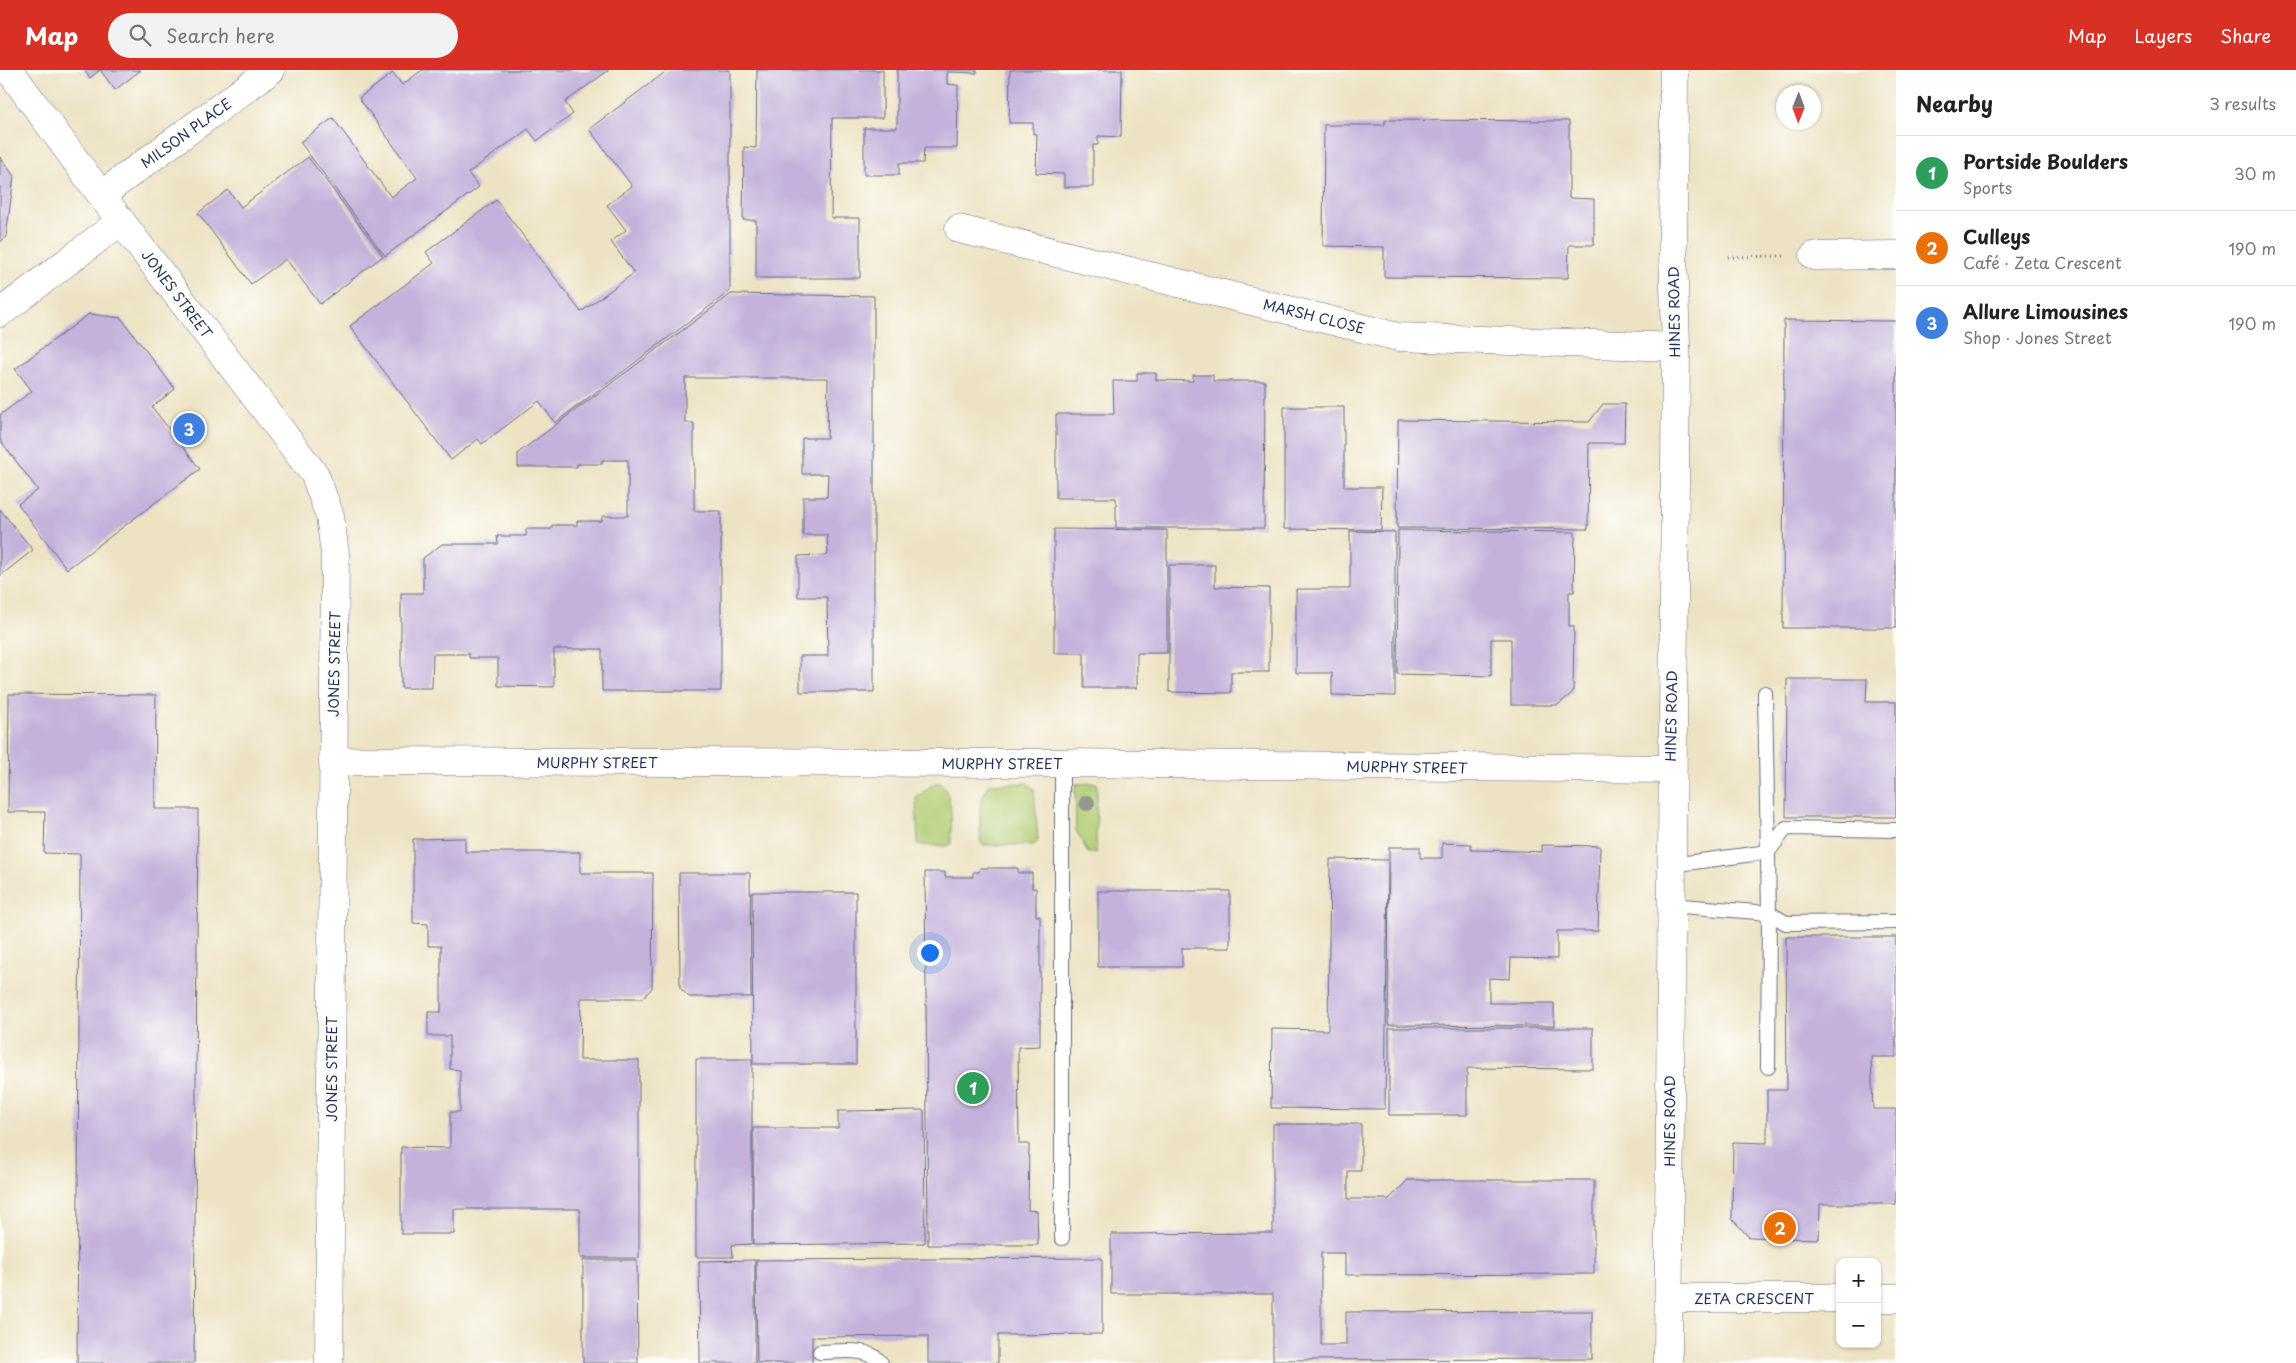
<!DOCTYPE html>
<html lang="en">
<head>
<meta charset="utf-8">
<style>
  body { margin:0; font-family:"Playpen Sans",sans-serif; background:#f2f2f2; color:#222 }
  .controls { position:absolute; right:15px; bottom:15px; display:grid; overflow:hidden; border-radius:10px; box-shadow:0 1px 4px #0004 }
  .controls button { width:45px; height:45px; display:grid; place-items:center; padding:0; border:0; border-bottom:1px solid #e0e0e0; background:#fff; color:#222; font:25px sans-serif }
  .compass { position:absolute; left:1776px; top:15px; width:45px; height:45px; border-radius:50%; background:#fff; box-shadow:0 1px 4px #0004; rotate:181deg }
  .you { position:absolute; left:929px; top:882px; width:18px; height:18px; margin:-12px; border:4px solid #fff; border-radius:50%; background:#1a73e8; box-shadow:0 0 0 8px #1a73e833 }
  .badge { display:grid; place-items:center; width:32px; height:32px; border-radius:50%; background:#d93025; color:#fff; font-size:16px; font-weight:700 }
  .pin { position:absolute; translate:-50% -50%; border:2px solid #fff; box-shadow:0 1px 5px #0006 }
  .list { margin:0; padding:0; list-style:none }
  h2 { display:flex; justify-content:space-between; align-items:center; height:65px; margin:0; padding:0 20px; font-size:21px }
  h2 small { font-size:16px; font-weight:400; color:#767676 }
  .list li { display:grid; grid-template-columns:32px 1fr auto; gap:15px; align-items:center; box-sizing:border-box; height:75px; padding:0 20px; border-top:1px solid #e0e0e0 }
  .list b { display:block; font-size:19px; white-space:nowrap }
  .list p { margin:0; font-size:16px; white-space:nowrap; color:#767676 }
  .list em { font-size:16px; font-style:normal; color:#767676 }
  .icon { flex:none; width:28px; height:28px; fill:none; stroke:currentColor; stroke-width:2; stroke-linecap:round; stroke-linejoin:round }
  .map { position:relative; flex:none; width:1896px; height:1293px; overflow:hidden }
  header { display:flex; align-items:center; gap:30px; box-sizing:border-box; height:70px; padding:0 25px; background:#d93025; color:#fff }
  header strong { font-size:24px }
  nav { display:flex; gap:28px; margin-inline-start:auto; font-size:18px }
  .search { width:350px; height:45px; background:#f2f2f2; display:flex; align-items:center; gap:12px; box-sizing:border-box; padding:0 18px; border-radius:28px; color:#767676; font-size:19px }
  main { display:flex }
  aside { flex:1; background:#fff }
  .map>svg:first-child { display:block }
  .green { fill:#b2ce74; stroke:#667e69 }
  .building { fill:#c4b2dc }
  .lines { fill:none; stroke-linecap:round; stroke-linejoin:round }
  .service-casing { stroke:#646e82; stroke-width:16 }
  .minor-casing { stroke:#646e82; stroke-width:29 }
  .tertiary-casing { stroke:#646e82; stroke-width:29 }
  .path { stroke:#646e82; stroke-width:3; stroke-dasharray:1 4; stroke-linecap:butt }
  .service { stroke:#fff; stroke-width:14 }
  .minor { stroke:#fff; stroke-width:28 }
  .tertiary { stroke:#fff; stroke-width:28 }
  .tree { fill:#929a90 }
  .labels { text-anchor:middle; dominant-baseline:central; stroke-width:4; stroke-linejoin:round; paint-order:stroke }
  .street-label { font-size:14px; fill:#1b2f5e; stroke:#fdfcf7 }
</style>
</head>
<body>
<header>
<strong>Map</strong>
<div class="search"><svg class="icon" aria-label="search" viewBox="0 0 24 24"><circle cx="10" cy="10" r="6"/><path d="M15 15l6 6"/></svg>Search here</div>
<nav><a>Map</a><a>Layers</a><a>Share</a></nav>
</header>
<main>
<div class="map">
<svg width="1896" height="1293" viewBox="0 0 1896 1293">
  <rect width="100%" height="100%" fill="#fdfcf7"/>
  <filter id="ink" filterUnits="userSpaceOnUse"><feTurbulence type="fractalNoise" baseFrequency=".02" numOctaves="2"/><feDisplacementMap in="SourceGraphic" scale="10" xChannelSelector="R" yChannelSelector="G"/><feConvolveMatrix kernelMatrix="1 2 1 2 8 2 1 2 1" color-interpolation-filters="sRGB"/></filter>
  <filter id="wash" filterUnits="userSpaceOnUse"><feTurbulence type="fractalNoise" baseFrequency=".0096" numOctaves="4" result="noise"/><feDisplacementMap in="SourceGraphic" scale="20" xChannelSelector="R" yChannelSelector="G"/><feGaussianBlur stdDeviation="1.12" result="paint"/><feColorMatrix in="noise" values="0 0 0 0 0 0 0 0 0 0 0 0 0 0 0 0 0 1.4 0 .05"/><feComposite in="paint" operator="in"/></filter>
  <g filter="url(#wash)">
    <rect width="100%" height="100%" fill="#ede3c4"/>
    <g class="green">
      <path d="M934 713H941C954 728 951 755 951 774L947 776 918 775 916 728Z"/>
      <path d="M1027 713 1034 719 1038 771 1034 775H984L981 773C980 754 977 731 989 714Z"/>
      <polygon points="1097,713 1096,783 1088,783 1076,760 1075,714"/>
    </g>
    <g id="blocks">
      <g class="building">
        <polygon points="84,0 141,0 115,20 100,0 90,8"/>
        <polygon points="422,0 609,0 565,32 573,44 537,71 528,59 468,103 479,117 385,186 300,72 333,48 391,127 417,108 359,28 393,3 402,15"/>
        <polygon points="668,0 730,0 730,221 555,353 539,331 482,374 478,369 451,390 350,256 434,193 426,182 496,130 581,242 634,203 611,172 626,160 607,135 632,116 589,59"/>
        <polygon points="757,0 883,0 883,48 832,48 831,148 860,148 860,208 756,208 756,150 743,150 744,77 756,78"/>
        <polygon points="897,0 977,0 977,3 947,2 947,14 958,15 957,78 924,78 923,93 899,93 899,105 864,105 864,58 897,58"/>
        <polygon points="1010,0 1122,0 1121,67 1098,66 1098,75 1093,75 1093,117 1064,117 1064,104 1036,103 1037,64 1033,64 1033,53 1009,53"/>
        <polygon points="1385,50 1569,51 1569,128 1594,129 1594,175 1569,175 1568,208 1384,207 1384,177 1323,176 1324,55 1385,55"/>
        <polygon points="0,87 14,106 6,167 0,172"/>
        <polygon points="308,87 383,186 320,234 286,189 251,214 198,143 228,120 241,137"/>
        <polygon points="731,224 874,226 874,622 800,622 800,586 828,586 827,527 798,527 798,486 828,485 827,465 803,465 803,427 827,427 828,404 802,404 802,368 827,368 828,308 685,308 685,353 694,353 694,441 721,441 721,621 602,621 602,579 554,579 554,617 498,616 498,588 469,588 469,584 433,584 432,618 401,618 401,523 423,523 423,488 442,474 498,474 497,466 526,466 526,459 552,459 552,455 577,455 577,451 602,451 602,446 628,446 628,390 602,390 602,394 577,394 577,397 518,397 518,383"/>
        <polygon points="89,244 121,248 175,319 152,337 200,399 67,499 18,434 38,420 0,370 0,345 32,321 15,299"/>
        <polygon points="1784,250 1896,251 1896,558 1783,558"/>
        <polygon points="1137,303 1156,303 1156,310 1193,311 1193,305 1213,305 1213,311 1265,311 1264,458 1116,458 1116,428 1056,428 1056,344 1114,344 1113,311 1137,311"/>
        <polygon points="1603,334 1625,334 1624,373 1589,373 1588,459 1397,458 1398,350 1589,352"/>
        <polygon points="1284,337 1344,337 1344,417 1382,417 1381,460 1284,459"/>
        <polygon points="0,439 33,480 0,506"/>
        <polygon points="1054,459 1167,460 1167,583 1137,583 1137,618 1084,618 1084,583 1054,583"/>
        <polygon points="1398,460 1575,462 1574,522 1569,522 1569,556 1574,556 1573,622 1558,635 1511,635 1511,569 1491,569 1491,606 1397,604"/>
        <polygon points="1350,461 1395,462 1395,626 1332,625 1332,603 1296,603 1296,519 1350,519"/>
        <polygon points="1169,495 1215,495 1215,517 1269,518 1269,602 1231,602 1231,623 1169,622"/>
        <polygon points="1787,609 1867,609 1866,632 1896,632 1896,747 1786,747"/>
        <polygon points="9,624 156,625 155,739 198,739 194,1293 77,1293 80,784 44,783 45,742 8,742"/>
        <polygon points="465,768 465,782 580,782 580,803 653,803 652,918 643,928 581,928 580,990 639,990 639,1188 580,1188 580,1139 454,1139 454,1164 401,1164 401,1077 450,1078 450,1042 460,1042 460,1000 450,999 450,966 428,966 428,942 441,942 441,876 428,876 428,854 413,853 413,769"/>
        <polygon points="1442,773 1471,774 1471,780 1523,781 1542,782 1542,775 1600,776 1598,861 1557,861 1557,889 1511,888 1510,909 1489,908 1489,933 1554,933 1554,956 1388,955 1389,777 1420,777 1420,788 1442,788"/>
        <polygon points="1330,789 1388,790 1385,1039 1271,1038 1272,959 1328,960"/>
        <polygon points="980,798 1018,798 1018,803 1032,803 1032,818 1036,818 1036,846 1040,846 1040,976 1018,977 1019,1074 1029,1074 1028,1140 1037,1141 1038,1175 928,1175 925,802 945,802 945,807 973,807 973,802 979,802"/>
        <polygon points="679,803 750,803 751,927 689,927 680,918"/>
        <polygon points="1098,821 1230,821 1230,878 1182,878 1182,897 1098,897"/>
        <polygon points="752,822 856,822 856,994 753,994"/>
        <polygon points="1786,867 1896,867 1896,987 1871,987 1873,1039 1896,1039 1896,1134 1820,1134 1819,1169 1749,1167 1732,1149 1733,1072 1767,1073 1767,1020 1787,1020"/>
        <polygon points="1389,958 1593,958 1593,999 1467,998 1467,1045 1389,1045"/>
        <polygon points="696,989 752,989 752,1174 732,1175 733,1187 696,1187"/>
        <polygon points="924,1040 925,1173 753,1175 753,1058 838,1058 838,1041"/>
        <polygon points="1273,1054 1361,1054 1361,1101 1348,1101 1348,1129 1389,1129 1408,1110 1594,1110 1594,1204 1345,1205 1345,1183 1321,1183 1321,1275 1346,1275 1346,1242 1592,1241 1592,1289 1273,1290 1273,1224 1111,1224 1111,1164 1273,1163"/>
        <polygon points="1102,1188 1102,1264 998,1265 998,1293 928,1293 928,1266 812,1267 812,1293 757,1293 756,1190"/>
        <polygon points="583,1190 637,1190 638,1293 583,1293"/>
        <polygon points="755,1190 755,1293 700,1293 699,1191"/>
      </g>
    </g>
  </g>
  <g filter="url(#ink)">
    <use href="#blocks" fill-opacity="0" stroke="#646e82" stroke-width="1"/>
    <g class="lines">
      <defs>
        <g id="service">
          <polyline points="1765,623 1769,843 1768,997"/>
          <polyline points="1671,795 1768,782 1786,758 1896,760"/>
          <polyline points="1670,835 1769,843 1786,853 1896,852"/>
          <polyline points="1062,1168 1062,693"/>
          <path d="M820 1282C839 1282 868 1276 881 1293"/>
        </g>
        <g id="minor">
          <polyline points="101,125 271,0"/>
          <polyline points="959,159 1398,267 1676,277"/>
          <polyline points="1814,186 1896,185"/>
          <polyline points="0,243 121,151"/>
          <polyline points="333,691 1062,693 1671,699"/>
          <polyline points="1669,1228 1840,1228"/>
          <polyline points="1877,1228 1896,1228"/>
          <polyline points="1668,1293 1676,277 1673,183 1674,0"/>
        </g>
        <polyline id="tertiary" points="9,0 101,125 315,405 330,446 335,484 329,1293"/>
      </defs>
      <use href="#service" class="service-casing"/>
      <use href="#minor" class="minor-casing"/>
      <use href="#tertiary" class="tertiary-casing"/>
      <polyline class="path" points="1728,187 1785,186"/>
      <use href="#service" class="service"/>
      <use href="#minor" class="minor"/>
      <use href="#tertiary" class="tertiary"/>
    </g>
    <circle class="tree" cx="1087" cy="733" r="8"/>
  </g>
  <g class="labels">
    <g class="street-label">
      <text transform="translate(186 63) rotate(-36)">MILSON PLACE</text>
      <text transform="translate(177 224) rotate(53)">JONES STREET</text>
      <text transform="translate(1674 242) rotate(-91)">HINES ROAD</text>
      <text transform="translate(1314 246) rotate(14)">MARSH CLOSE</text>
      <text transform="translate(334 594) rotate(-89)">JONES STREET</text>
      <text transform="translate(1671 646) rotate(-89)">HINES ROAD</text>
      <text x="597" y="692">MURPHY STREET</text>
      <text x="1002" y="693">MURPHY STREET</text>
      <text transform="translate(1407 697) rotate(1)">MURPHY STREET</text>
      <text transform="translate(331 999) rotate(-90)">JONES STREET</text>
      <text transform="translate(1669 1051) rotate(-90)">HINES ROAD</text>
      <text x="1754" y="1228">ZETA CRESCENT</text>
    </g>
  </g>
</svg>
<div class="controls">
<button>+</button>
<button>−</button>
</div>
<svg class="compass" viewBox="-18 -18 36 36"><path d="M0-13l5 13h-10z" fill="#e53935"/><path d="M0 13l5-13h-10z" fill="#767676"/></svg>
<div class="you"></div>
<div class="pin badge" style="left:973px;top:1018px;background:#2e9e5b">1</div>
<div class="pin badge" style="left:1780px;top:1158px;background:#e8710a">2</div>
<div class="pin badge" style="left:189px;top:359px;background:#3f7fe0">3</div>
</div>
<aside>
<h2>Nearby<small>3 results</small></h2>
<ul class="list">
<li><span class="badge" style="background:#2e9e5b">1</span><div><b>Portside Boulders</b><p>Sports</p></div><em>30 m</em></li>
<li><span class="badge" style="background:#e8710a">2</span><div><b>Culleys</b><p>Café · Zeta Crescent</p></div><em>190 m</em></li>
<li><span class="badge" style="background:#3f7fe0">3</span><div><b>Allure Limousines</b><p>Shop · Jones Street</p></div><em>190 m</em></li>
</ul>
</aside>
</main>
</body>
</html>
